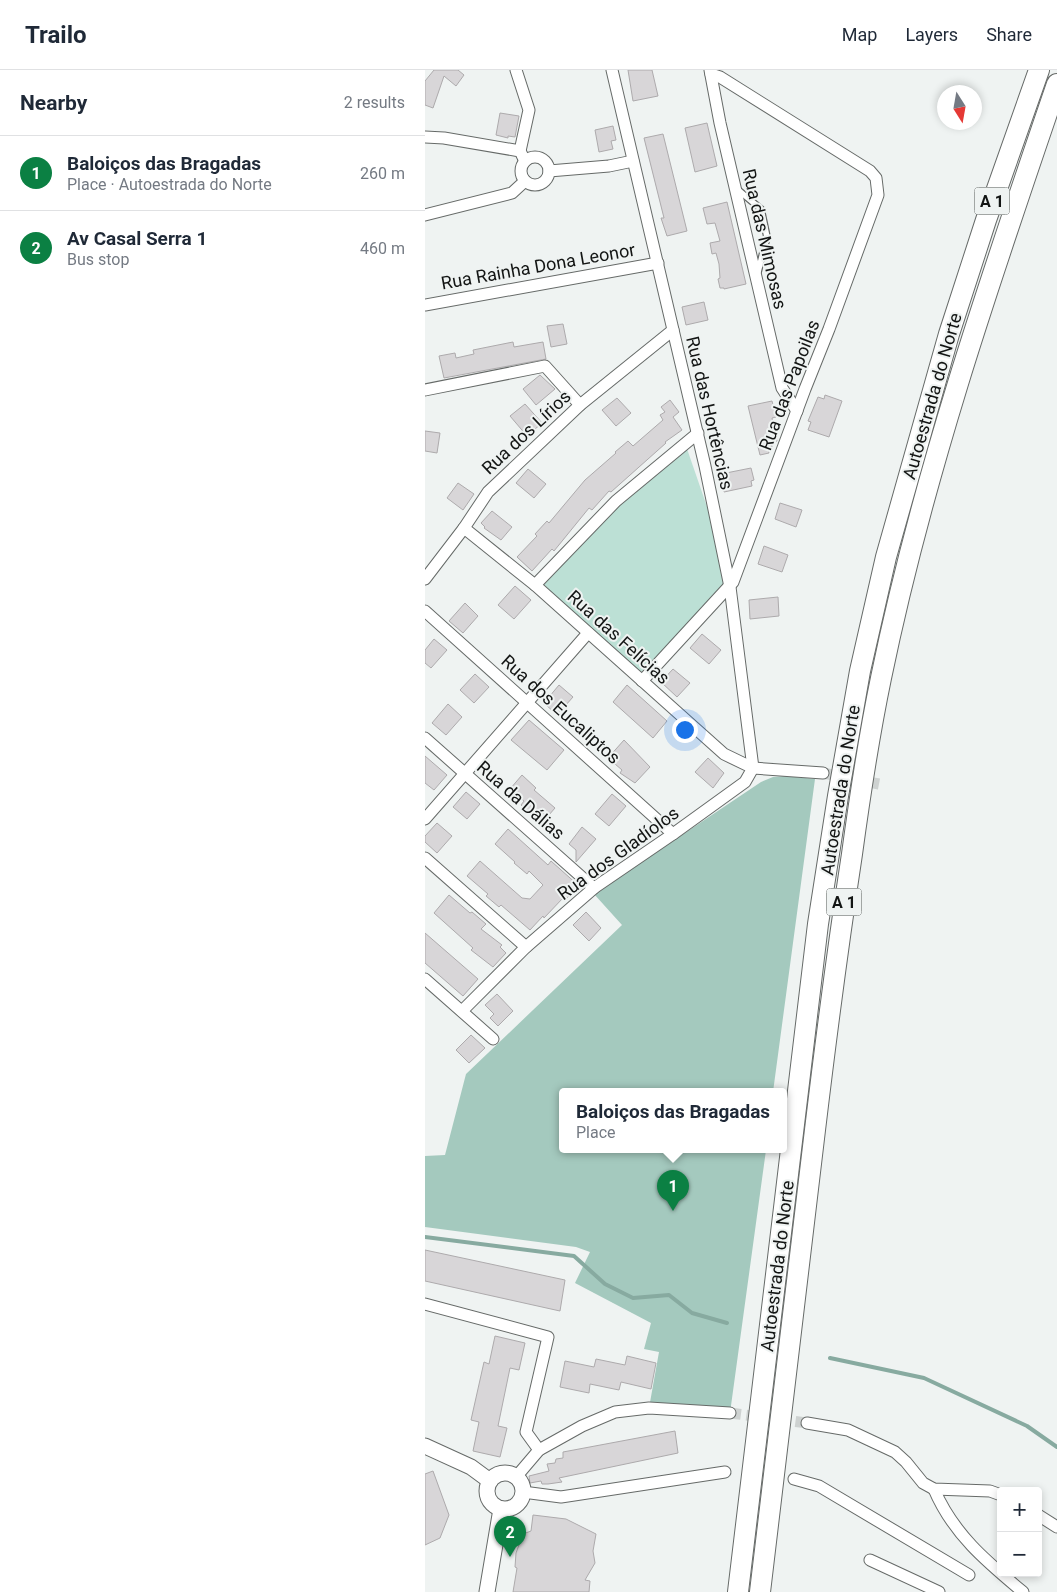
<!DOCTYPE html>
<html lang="en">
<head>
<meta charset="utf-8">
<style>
  body { margin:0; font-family:Roboto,sans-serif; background:#f2f2f3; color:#1f2937 }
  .controls { position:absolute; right:15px; bottom:15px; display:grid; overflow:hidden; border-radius:5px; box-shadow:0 2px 8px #0003 }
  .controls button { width:45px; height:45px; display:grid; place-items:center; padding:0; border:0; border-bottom:1px solid #e0e1e3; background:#fff; color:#1f2937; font:25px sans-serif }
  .compass { position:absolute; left:512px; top:15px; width:45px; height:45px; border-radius:50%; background:#fff; box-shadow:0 2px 8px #0003; rotate:169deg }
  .you { position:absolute; left:259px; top:659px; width:18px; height:18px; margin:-12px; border:4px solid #fff; border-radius:50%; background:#1a73e8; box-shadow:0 0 0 8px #1a73e833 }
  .badge { display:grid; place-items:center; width:32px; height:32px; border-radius:50%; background:#0b8043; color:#fff; font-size:16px; font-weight:700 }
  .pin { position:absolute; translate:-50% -41px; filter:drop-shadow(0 1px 2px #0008) }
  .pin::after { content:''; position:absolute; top:26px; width:18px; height:15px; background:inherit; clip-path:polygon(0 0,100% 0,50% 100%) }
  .popup { position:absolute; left:134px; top:1018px; width:228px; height:65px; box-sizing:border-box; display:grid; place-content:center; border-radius:5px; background:#fff; filter:drop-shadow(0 1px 4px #0005); font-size:16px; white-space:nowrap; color:#747a83 }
  .popup b { font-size:19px; color:#1f2937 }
  .popup::after { content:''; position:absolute; left:50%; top:100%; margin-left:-10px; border:10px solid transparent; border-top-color:#fff }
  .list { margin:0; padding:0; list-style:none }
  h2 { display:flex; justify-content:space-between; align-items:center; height:65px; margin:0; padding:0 20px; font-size:21px }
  h2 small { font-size:16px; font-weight:400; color:#747a83 }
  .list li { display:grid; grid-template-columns:32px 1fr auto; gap:15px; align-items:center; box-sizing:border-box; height:75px; padding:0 20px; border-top:1px solid #e0e1e3 }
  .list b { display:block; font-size:19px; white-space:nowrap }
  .list p { margin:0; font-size:16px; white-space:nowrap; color:#747a83 }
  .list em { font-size:16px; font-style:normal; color:#747a83 }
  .map { position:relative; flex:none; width:632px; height:1522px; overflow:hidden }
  header { display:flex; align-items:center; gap:30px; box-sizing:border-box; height:70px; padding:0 25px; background:#fff; border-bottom:1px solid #e0e1e3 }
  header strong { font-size:24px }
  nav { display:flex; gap:28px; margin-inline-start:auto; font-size:18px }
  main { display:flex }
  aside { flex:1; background:#fff }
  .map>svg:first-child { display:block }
  .green { fill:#bce0d5 }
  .forest { fill:#a4c9be }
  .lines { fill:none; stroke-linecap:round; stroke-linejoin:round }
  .stream { stroke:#87aaa0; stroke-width:4 }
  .building { fill:#d8d6d8; stroke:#adaaac }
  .street-tunnel { stroke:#ced2d1; stroke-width:11; stroke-dasharray:11 5.5; stroke-linecap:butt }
  .lane-casing { stroke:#666a68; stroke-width:8 }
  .street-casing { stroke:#666a68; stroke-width:13 }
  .secondary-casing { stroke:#666a68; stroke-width:17 }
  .highway-casing { stroke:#666a68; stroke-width:22 }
  .lane { stroke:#fff; stroke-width:5.5 }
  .street { stroke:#fff; stroke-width:11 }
  .secondary { stroke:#fff; stroke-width:15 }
  .highway { stroke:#fff; stroke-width:20 }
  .labels { text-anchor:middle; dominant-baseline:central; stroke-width:4; stroke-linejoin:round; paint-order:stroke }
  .shield { fill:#eff3f2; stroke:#555857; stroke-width:1 }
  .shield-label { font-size:16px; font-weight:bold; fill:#131514 }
  .street-label { font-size:18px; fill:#131514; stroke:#eff3f2 }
</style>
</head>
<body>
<header>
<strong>Trailo</strong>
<nav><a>Map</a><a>Layers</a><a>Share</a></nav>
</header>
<main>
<aside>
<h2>Nearby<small>2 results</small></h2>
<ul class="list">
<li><span class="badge">1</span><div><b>Baloiços das Bragadas</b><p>Place · Autoestrada do Norte</p></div><em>260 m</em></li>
<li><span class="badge">2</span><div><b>Av Casal Serra 1</b><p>Bus stop</p></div><em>460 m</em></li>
</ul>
</aside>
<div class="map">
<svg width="632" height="1522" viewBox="0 0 632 1522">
  <rect width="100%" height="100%" fill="#eff3f2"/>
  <polygon class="green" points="260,373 308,512 213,605 110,515"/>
  <polygon class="forest" points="361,706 390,709 348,1022 138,1022 138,1080 341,1080 305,1343 224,1338 234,1282 219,1279 226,1253 150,1213 165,1182 151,1177 0,1157 0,1086 20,1085 41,1004 197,855 169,824 336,712 348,707"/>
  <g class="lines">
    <g class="stream">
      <polyline points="0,1167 149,1186 180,1214 208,1228 244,1225 267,1243 302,1253"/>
      <polyline points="405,1288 499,1308 602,1356 632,1377"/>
    </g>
  </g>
  <g class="building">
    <polygon points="9,0 33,0 39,5 31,16 19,6 8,38 0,35 0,11"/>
    <polygon points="203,0 227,0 233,26 208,31"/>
    <polygon points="75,43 94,46 90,67 83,66 83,68 71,65"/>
    <polygon points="282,53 292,96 270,102 260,58"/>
    <polygon points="188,56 191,70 186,71 188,79 174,82 170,60"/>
    <polygon points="238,64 262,161 242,166 236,148 239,148 219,68"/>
    <polygon points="302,132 321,214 299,219 299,218 295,218 293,209 295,208 294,194 291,183 287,184 285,173 295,171 290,153 282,154 278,138"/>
    <polygon points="279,232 283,250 261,255 257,237"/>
    <polygon points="138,254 142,274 126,277 122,256"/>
    <polygon points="88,272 89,277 118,272 121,289 19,308 14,286 30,283 31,288 49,284 48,280"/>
    <polygon points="115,305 130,319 111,335 98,319"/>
    <polygon points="400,325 417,331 404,367 383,360 386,352 383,351 393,327 399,329"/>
    <polygon points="192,328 206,343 191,356 177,340"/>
    <polygon points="245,330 254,342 248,347 257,360 240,372 241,373 186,422 184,421 167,440 164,438 129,481 127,479 107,501 92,487 112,466 110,464 122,451 124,453 160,410 191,383 190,382 203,371 208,376 238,350 235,345 240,342 236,337"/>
    <polygon points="347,331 351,347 347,348 352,371 346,372 347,377 343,378 344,383 335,385 323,336"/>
    <polygon points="100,334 117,353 102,366 85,346"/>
    <polygon points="0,361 15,363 12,383 0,381"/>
    <polygon points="326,398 329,410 326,411 327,416 299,422 296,404"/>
    <polygon points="103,399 121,414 109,428 91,413"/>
    <polygon points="33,413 49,424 38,440 22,428"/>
    <polygon points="355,433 377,440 371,457 350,449"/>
    <polygon points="67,441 87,457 76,470 59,458 60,457 56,453"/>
    <polygon points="339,476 363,485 357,502 333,494"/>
    <polygon points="90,516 106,530 89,549 73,535"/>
    <polygon points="353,527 354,546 325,549 324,530"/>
    <polygon points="40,533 53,546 38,563 24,551"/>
    <polygon points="277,564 296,580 284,594 265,578"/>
    <polygon points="9,569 22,580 6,598 0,593 0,580"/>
    <polygon points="248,599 265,613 252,627 236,612"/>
    <polygon points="50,604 64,617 49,633 35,620"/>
    <polygon points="134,615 148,627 132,645 119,633"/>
    <polygon points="202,615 242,651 228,668 188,632"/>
    <polygon points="23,634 37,647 21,665 7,653"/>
    <polygon points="104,650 139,680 122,700 86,670"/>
    <polygon points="199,670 225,697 210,713 195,703 197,700 183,688"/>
    <polygon points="0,686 22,705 9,720 0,713"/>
    <polygon points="283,688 299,703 288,718 270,702"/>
    <polygon points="97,705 111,718 109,720 130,738 117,753 96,735 99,731 85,719"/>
    <polygon points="41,722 55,734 42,749 28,737"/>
    <polygon points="187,724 201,736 184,756 170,744"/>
    <polygon points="12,753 27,766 12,783 0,772 0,766"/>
    <polygon points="157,757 171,769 151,792 151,780 144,774"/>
    <polygon points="83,759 123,795 126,791 154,816 140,830 138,828 119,848 118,846 105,860 76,835 74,837 61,826 63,824 42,806 55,791 97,828 105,829 118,815 104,801 102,804 89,793 90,792 70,774"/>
    <polygon points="24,825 45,843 47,842 61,854 56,859 77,875 75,877 81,883 68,897 46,880 48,878 9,843"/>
    <polygon points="161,842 176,858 164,871 148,855"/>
    <polygon points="0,863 53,909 38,926 0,893"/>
    <polygon points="72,924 88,941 73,956 65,948 69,944 60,935"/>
    <polygon points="46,965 60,978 44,993 31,980"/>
    <polygon points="0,1180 140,1210 135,1241 0,1211"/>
    <polygon points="70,1266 100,1273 94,1300 85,1298 73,1356 82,1358 75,1387 48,1381 54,1352 46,1350 59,1292 64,1294"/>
    <polygon points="202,1286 231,1293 226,1319 196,1312 194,1320 165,1314 164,1323 135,1317 140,1291 169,1297 171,1289 200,1295"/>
    <polygon points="250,1361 253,1383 134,1408 137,1412 123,1414 117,1414 116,1411 105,1413 104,1406 124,1401 122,1394 130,1393 131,1389 138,1388 138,1382"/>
    <polygon points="8,1401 24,1445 15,1468 0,1475 0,1404"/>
    <polygon points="108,1445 141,1449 171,1464 168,1481 170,1493 160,1510 165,1511 164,1522 88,1522 92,1498 90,1497 91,1483 98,1464 106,1461"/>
  </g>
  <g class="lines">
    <g class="street-tunnel">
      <polyline points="398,703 454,714"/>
      <polyline points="305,1343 382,1353"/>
    </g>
    <defs>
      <polyline id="lane" points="312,119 336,139 342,167 333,202"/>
      <g id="street">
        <polyline points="91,0 104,40 95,81"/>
        <polyline points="187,0 280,396 305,517 328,698"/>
        <polyline points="285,0 295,53 357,318 372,341"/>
        <polyline points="0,67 19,68 95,81 100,91"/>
        <circle cx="110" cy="101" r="14"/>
        <polyline points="124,101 184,96 208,91"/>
        <polyline points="0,145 87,123 100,111"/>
        <polyline points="0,235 233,193"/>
        <polyline points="0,320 120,296 155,335"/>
        <polyline points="39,458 110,515 299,684 328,698 398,703"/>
        <polyline points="0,509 39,458 63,422 155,335 248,260"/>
        <polyline points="110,515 191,431 273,363"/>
        <polyline points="0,541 248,764"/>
        <polyline points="217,611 308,512 380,319 404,259 453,125 451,108 445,101 295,7 286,4"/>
        <polyline points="0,668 169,818"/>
        <polyline points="0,749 163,563"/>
        <polyline points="0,788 101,877"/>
        <polyline points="0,909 68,969"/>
        <polyline points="37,941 101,877 169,818 248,764 320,712 328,698"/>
        <polyline points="0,1234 123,1267 101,1362 114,1380"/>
        <polyline points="382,1353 423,1360 470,1382 481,1392 498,1413 509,1419 565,1421 576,1425"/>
        <polyline points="91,1407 114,1380 157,1356 190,1342 224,1338 305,1343"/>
        <polyline points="369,1409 394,1416 544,1505"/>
        <path d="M509 1419C528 1464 562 1492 598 1522"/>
        <polyline points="98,1422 136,1427 300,1402"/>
        <polyline points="613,1445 632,1457"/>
        <polyline points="445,1490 514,1522"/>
      </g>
      <g id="secondary">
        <polyline points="0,1376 46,1397 65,1411"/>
        <circle cx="80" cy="1421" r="18"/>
        <polyline points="62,1522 76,1439"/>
      </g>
      <g id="highway">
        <polyline points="313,1522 393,854 413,726 435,601 461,487 524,264 561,150 614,0"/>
        <path d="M335 1522C353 1368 371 1214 390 1060 401 968 413 876 427 784 435 725 444 666 456 608 498 404 565 210 632 14"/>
      </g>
    </defs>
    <use href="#lane" class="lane-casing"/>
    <use href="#street" class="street-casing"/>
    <use href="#secondary" class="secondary-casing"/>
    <use href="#highway" class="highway-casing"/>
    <use href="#lane" class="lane"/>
    <use href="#street" class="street"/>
    <use href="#secondary" class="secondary"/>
    <use href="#highway" class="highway"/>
  </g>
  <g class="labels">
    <g class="shield">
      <rect x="549.5" y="117.5" width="35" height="27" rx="4"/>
      <rect x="401.5" y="818.5" width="35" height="27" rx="4"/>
    </g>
    <g class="shield-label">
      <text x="567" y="131">A 1</text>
      <text x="419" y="832">A 1</text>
    </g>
    <g class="street-label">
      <text transform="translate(340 169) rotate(77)">Rua das Mimosas</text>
      <text transform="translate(113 196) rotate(-10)">Rua Rainha Dona Leonor</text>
      <text transform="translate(364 315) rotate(-69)">Rua das Papoilas</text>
      <text transform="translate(507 326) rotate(-74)">Autoestrada do Norte</text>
      <text transform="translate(285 343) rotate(77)">Rua das Hortências</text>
      <text transform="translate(101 362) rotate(-43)">Rua dos Lírios</text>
      <text transform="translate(194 567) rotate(42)">Rua das Felícias</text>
      <text transform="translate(136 639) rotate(42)">Rua dos Eucaliptos</text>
      <text transform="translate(415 720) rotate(-81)">Autoestrada do Norte</text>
      <text transform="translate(96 730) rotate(41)">Rua da Dálias</text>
      <text transform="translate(193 783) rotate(-36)">Rua dos Gladíolos</text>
      <text transform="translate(352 1196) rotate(-83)">Autoestrada do Norte</text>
    </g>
  </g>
</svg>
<div class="controls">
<button>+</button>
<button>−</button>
</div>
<svg class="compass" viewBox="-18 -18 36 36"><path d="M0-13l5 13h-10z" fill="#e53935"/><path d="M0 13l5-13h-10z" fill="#747a83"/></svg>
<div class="you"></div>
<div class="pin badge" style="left:248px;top:1141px">1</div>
<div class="popup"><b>Baloiços das Bragadas</b>Place</div>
<div class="pin badge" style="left:85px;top:1487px">2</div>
</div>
</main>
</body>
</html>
